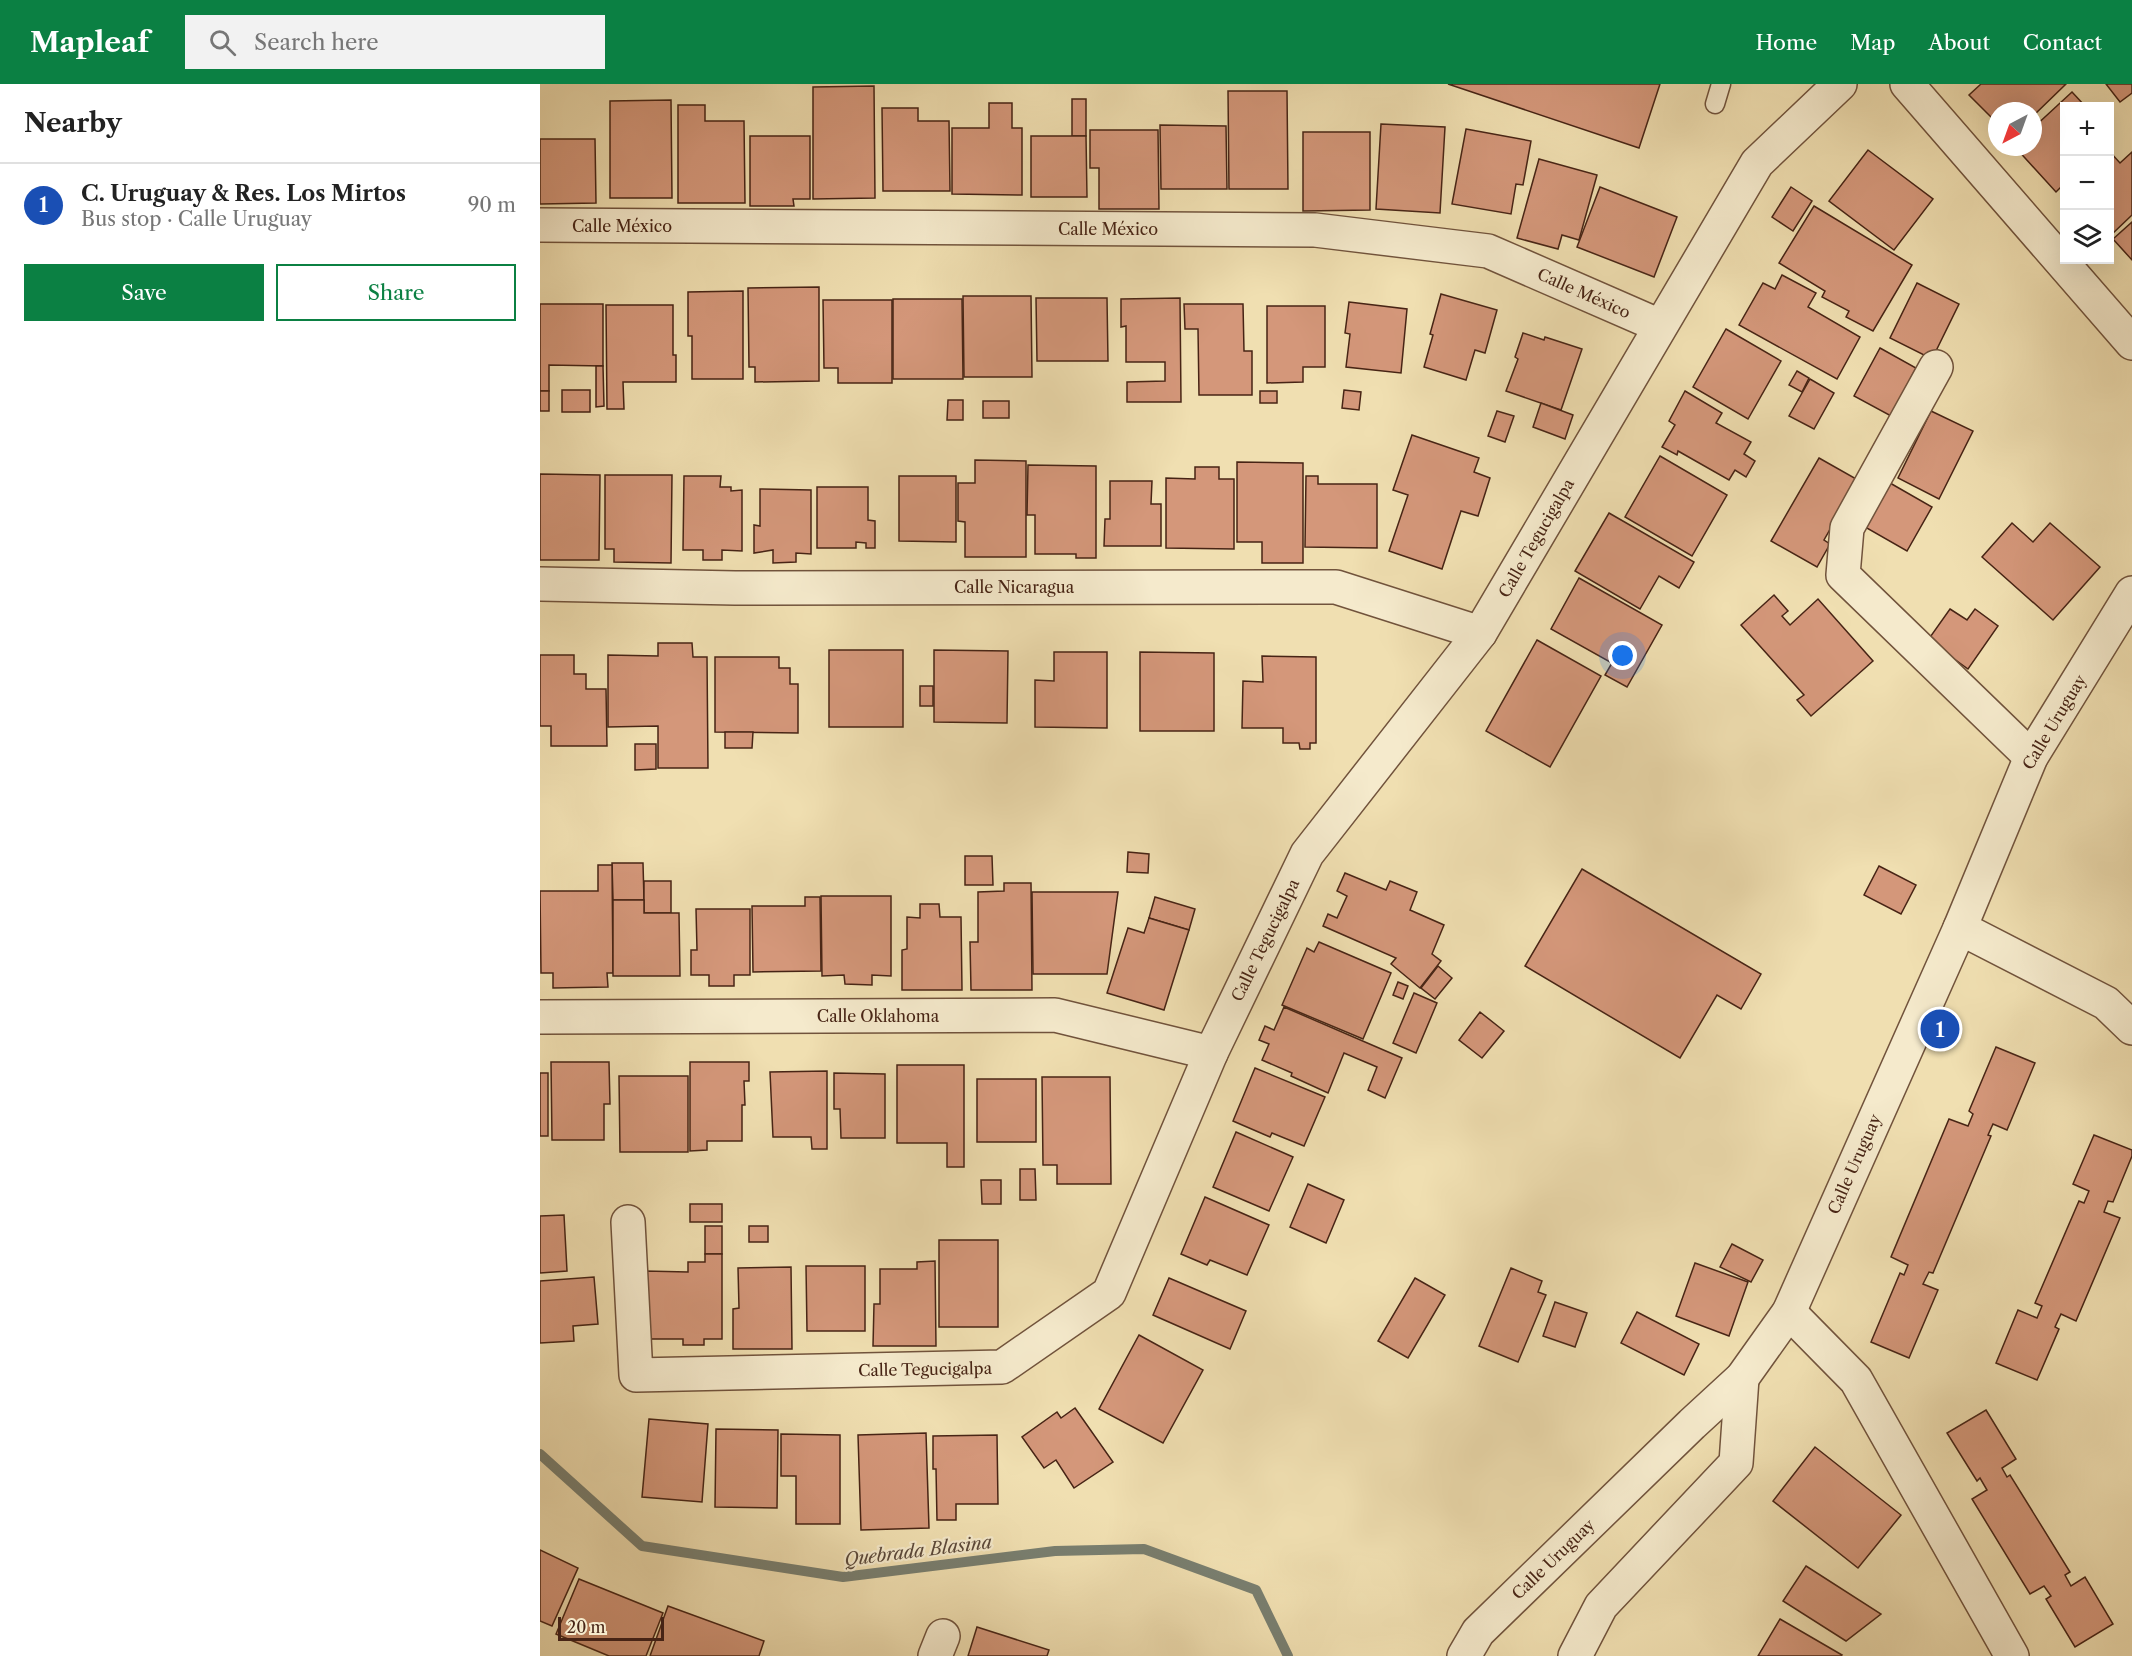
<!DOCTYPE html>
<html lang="en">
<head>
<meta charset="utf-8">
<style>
  body { margin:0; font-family:"Libre Caslon Text",serif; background:#f2f2f2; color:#222 }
  .controls { position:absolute; right:18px; top:18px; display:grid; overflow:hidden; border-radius:0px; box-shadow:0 6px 24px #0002 }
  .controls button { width:54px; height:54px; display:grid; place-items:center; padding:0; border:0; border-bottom:2px solid #e0e0e0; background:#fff; color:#222; font:30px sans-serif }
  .compass { position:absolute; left:1448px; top:18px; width:54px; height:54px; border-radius:50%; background:#fff; box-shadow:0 6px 24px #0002; rotate:221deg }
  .scale { position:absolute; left:18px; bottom:15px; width:106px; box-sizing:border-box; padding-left:6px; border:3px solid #472415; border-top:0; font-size:16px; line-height:21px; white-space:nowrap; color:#472415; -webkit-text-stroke:4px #f5eacc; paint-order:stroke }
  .you { position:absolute; left:1083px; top:572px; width:21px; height:21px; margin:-15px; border:4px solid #fff; border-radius:50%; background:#1a73e8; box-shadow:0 0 0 9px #1a73e833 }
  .badge { display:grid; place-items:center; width:39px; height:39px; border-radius:50%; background:#0b8043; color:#fff; font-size:20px; font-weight:700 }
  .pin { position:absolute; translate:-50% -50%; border:3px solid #fff; box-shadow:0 2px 6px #0006 }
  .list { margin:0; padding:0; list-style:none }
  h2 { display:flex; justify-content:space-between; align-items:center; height:78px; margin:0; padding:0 24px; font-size:26px }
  h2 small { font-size:20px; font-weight:400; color:#767676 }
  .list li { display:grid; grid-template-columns:39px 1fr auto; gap:18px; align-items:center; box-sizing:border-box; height:84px; padding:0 24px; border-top:2px solid #e0e0e0 }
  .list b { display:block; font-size:22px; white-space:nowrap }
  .list p { margin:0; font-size:20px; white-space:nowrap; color:#767676 }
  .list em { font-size:20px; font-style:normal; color:#767676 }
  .actions { display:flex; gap:12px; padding:18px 24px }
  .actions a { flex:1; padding:14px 0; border:2px solid #0b8043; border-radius:0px; text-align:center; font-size:21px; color:#0b8043 }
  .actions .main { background:#0b8043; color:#fff }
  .icon { flex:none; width:33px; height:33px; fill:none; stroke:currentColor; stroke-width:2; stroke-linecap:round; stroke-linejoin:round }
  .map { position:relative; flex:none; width:1592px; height:1572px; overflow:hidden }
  header { display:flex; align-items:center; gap:36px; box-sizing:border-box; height:84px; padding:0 30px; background:#0b8043; color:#fff }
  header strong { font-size:28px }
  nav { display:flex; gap:33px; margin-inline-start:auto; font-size:21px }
  .search { width:420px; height:54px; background:#f2f2f2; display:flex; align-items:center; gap:15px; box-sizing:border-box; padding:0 21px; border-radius:0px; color:#767676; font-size:22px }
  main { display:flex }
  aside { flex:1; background:#fff }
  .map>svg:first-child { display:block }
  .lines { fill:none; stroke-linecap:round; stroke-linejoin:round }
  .stream { stroke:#797f70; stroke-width:10 }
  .building { fill:#d4977a; stroke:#472415; stroke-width:1.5 }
  .service-casing { stroke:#71533c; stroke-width:21 }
  .minor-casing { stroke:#71533c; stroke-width:36 }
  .service { stroke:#f5eacc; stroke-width:18 }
  .minor { stroke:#f5eacc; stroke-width:33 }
  .labels { text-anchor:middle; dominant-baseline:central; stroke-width:4.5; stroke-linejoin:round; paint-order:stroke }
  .street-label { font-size:16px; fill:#472415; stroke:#f5eacc }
  .water-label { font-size:18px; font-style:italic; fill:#5c4a3b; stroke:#f5eacc }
</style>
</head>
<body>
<header>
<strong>Mapleaf</strong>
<div class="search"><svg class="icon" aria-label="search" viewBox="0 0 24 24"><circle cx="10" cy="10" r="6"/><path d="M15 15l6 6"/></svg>Search here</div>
<nav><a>Home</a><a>Map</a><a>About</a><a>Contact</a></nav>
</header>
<main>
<aside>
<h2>Nearby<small></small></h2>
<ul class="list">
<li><span class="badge" style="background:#1a4fb4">1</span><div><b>C. Uruguay &amp; Res. Los Mirtos</b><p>Bus stop · Calle Uruguay</p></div><em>90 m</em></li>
</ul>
<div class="actions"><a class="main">Save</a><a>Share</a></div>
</aside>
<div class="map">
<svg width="1592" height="1572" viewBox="0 0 1592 1572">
  <rect width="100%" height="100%" fill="#f0dfb1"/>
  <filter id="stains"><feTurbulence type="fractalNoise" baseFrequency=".00333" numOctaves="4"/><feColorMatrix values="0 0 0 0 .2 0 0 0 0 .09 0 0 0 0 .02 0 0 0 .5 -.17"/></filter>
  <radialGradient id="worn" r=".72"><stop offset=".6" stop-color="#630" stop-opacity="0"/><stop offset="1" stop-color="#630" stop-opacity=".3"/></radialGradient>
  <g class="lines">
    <polyline class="stream" points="0,1370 102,1462 303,1493 515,1467 604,1465 716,1506 748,1572"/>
  </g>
  <g class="building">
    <polygon points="908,0 1120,0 1099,64"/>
    <polygon points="1441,0 1526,0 1493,32 1493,27 1457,27 1457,39 1429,11"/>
    <polygon points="1566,0 1592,0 1592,9 1580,18"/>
    <polygon points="334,2 335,114 273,115 273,3"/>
    <polygon points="688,7 747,7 748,105 689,105"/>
    <polygon points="1532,8 1545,22 1524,22 1524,100 1516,108 1475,63 1493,63 1493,44"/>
    <rect x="532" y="15" width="14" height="37"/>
    <polygon points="131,16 132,114 70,114 70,17"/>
    <polygon points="449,19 472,19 472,44 482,44 482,111 412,110 412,44 449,44"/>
    <polygon points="138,21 165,21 165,37 204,37 205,119 138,119"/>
    <polygon points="342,24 378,24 378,37 409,37 410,107 343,107"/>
    <polygon points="841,40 905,43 900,129 836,125"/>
    <polygon points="620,41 686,42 687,105 621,105"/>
    <polygon points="926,45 991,57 983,101 976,100 971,130 912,120"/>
    <polygon points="550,46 618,46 619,125 559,125 559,84 550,84"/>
    <polygon points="763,48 830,48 830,126 763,127"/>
    <polygon points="210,52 270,52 270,115 253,115 254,122 210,122"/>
    <polygon points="491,52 546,52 547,113 491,113"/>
    <polygon points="0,55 55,55 56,119 0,120"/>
    <polygon points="1328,66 1393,115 1354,166 1289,117"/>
    <polygon points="1570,68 1580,79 1592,68 1592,131 1570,152"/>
    <polygon points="999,75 1057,91 1039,156 1022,151 1018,165 977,154"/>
    <polygon points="1060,103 1137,133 1114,193 1037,163"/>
    <polygon points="1251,103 1272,117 1253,147 1232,133"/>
    <polygon points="1274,122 1372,181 1333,247 1306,233 1309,227 1282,213 1285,207 1239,179"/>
    <polygon points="1592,138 1592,176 1573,155"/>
    <polygon points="1242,191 1276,209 1268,223 1320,253 1297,295 1199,241 1223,199 1235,205"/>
    <polygon points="1377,199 1419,220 1392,275 1350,254"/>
    <polygon points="279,203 279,297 215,298 215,283 209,283 208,204"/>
    <polygon points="203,207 203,295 152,295 152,252 148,252 148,208"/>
    <polygon points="901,210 957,226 945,269 935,266 926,296 884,283 893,251 890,250"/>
    <polygon points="423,212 491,212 492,293 424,293"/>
    <polygon points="496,214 567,214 568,277 497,277"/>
    <polygon points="640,214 641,318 587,318 587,298 625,297 625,278 586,278 586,242 581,243 581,215"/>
    <polygon points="353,215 422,215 423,295 353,295"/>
    <polygon points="283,216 352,216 352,299 298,299 298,284 284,284"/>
    <polygon points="809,218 867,225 861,289 806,283 810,250 805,249"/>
    <polygon points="0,220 63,220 63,282 9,281 9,307 0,307"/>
    <polygon points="644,220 703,220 704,267 712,267 712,311 659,311 658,245 645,245"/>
    <polygon points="66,221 133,221 133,271 136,271 136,298 83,298 84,325 67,325"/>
    <polygon points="727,222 785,222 785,283 763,283 763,298 727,299"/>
    <polygon points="1186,245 1241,277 1208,335 1153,303"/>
    <polygon points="983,249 1004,256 1005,253 1042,265 1021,326 966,307 978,275 975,273"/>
    <polygon points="1340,264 1376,284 1351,332 1314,312"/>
    <polygon points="56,282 63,282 64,322 56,323"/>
    <polygon points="1257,287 1269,294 1262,308 1249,301"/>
    <polygon points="1270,295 1294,309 1274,345 1249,332"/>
    <rect x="22" y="306" width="28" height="22"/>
    <polygon points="804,306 821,308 819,326 802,324"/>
    <rect x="0" y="307" width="9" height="20"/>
    <rect x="720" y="307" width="17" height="12"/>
    <polygon points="1145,307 1182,329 1176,339 1211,358 1204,370 1215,377 1206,393 1195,386 1189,396 1138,367 1137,371 1122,363 1135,341 1129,337"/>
    <polygon points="408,316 423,316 423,336 407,336"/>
    <rect x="443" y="317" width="26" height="17"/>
    <polygon points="1001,319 1033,331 1025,355 993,343"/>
    <polygon points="957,327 974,332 965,358 948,352"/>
    <polygon points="1391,327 1433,347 1399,415 1358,394"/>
    <polygon points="872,351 939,374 934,388 950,394 938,432 921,427 902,485 849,467 868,411 853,406"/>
    <polygon points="1120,372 1187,411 1152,472 1085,433"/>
    <polygon points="1279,374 1318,396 1284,456 1290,460 1277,483 1231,457"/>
    <polygon points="435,376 486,377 486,473 425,473 425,438 418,437 418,399 435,399"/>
    <polygon points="697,378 763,379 763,479 722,479 722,458 697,458"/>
    <polygon points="488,381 556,382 556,474 536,474 536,470 495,470 495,431 487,431"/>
    <polygon points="655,383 679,383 679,395 694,395 694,465 626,464 626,394 655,395"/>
    <polygon points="0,390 60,391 59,476 0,476"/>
    <polygon points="65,391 132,391 131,479 74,478 74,465 65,465"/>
    <polygon points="144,392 181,392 180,403 191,403 191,407 202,406 202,467 182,466 182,476 163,476 163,466 143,466"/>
    <polygon points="359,392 416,392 416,458 359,457"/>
    <polygon points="766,392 778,392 778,400 837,400 837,464 765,463"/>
    <polygon points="570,397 612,397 611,420 621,420 621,462 564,462 565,435 570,435"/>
    <polygon points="1350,399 1392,423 1367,467 1325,443"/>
    <polygon points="277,403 328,403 328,436 335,437 335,464 326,464 326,459 316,458 316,464 277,464"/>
    <polygon points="220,405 271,406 271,470 256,469 256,478 233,479 233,466 214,469 214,441 220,442"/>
    <polygon points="1069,429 1154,478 1139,504 1119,492 1100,525 1035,487"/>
    <polygon points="1472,439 1493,458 1510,439 1560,483 1513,536 1442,473"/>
    <polygon points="1039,494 1122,541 1087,603 1065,591 1072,579 1011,545"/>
    <polygon points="1234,511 1248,527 1242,532 1250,541 1278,515 1333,577 1271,632 1257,616 1264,611 1201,541"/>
    <polygon points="1410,525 1427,536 1435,525 1458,542 1428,585 1388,556"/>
    <polygon points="997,556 1061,592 1010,683 946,647"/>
    <polygon points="118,559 152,559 153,573 167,573 168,684 118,684 118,642 68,643 68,571 118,572"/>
    <rect x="289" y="566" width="74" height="77"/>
    <polygon points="394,566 468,567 467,639 394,638"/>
    <polygon points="514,568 567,568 567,644 495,643 495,596 514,597"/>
    <polygon points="600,568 674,569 674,647 600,647"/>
    <polygon points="0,571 34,571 34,590 46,590 46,605 66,605 67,662 11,662 11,642 0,642"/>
    <polygon points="722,572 776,573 776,659 770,659 770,665 760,665 759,659 743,659 743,644 702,644 703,597 723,598"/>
    <polygon points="175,573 239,573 239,584 250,584 250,600 258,600 258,649 175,648"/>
    <rect x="380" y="602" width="13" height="20"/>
    <polygon points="185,648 213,648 212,664 185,664"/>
    <polygon points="95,660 116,660 116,685 95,686"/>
    <polygon points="588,768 609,770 608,789 587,788"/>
    <polygon points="425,772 452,772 453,801 425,801"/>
    <polygon points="72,779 103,779 104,816 73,816"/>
    <polygon points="58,781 72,781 73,889 67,889 68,903 13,904 13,889 1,889 0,807 58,807"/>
    <polygon points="1339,782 1376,801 1361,830 1324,811"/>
    <polygon points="1042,785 1221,890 1201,925 1177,911 1140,974 985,882"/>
    <polygon points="805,789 846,806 850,797 877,808 870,826 904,841 892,870 901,877 880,904 851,880 856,874 783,842 788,830 797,834 807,812 797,807"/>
    <rect x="104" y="797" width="27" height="32"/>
    <polygon points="464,799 491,799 492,906 431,906 430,858 438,858 438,808 464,807"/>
    <polygon points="492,808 578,808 567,890 493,890"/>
    <polygon points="281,812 351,812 351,892 332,891 332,901 305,900 304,891 282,892"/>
    <polygon points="265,813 280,813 281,887 213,888 212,822 265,822"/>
    <polygon points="615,813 655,825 649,846 609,834"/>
    <polygon points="73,816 104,816 104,829 139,829 140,892 73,892"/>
    <polygon points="380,820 399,820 400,833 421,833 422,906 362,906 362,866 367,865 367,833 380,834"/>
    <polygon points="156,825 210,825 210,891 194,891 194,902 169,902 169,891 151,891 151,866 157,866"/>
    <polygon points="609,834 649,846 624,926 567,909 588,844 604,849"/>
    <polygon points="779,858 851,889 823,955 742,921 767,864 774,868"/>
    <polygon points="898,882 912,894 895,915 881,904"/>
    <polygon points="858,898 868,902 863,915 853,911"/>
    <polygon points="874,909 897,919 876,969 853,959"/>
    <polygon points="744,923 862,974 845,1014 828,1006 837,983 804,969 788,1009 751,992 752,989 722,976 729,960 719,956 725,942 734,946"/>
    <polygon points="940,928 964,947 942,974 919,956"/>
    <polygon points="1456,963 1495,979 1467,1046 1453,1040 1448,1051 1451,1052 1393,1189 1389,1188 1383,1200 1398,1206 1369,1274 1331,1258 1360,1189 1364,1191 1368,1181 1351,1173 1409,1035 1428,1042 1433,1030 1429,1027"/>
    <polygon points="11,978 69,978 70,1020 64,1020 64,1056 12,1056"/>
    <polygon points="150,978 209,978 209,997 204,997 205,1021 202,1021 202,1057 167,1057 167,1066 150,1067"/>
    <polygon points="357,981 424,981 424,1083 407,1083 407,1059 357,1059"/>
    <polygon points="715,984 785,1013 764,1062 732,1049 730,1053 693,1037"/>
    <polygon points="287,987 287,1065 272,1065 271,1053 233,1053 230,988"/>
    <rect x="0" y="989" width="8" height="63"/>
    <polygon points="294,989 345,990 345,1054 301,1054 300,1025 294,1025"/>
    <polygon points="79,992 148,992 148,1068 80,1068"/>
    <polygon points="502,993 570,993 571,1100 517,1100 517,1081 503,1081"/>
    <rect x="437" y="995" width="59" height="63"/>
    <polygon points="696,1048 753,1073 729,1127 673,1103"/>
    <polygon points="1554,1051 1592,1066 1592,1072 1573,1118 1568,1117 1564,1128 1580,1134 1536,1237 1521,1230 1515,1243 1519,1245 1497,1296 1456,1279 1478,1226 1497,1234 1502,1222 1495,1219 1539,1117 1544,1119 1549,1107 1533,1100"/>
    <polygon points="480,1085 495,1085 496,1116 480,1116"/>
    <polygon points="441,1096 461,1096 461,1120 442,1120"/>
    <polygon points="768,1100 804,1116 786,1159 750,1143"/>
    <polygon points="665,1113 729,1141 707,1191 670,1176 667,1181 641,1170"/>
    <rect x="150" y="1120" width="32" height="18"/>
    <polygon points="24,1131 27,1187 0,1189 0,1132"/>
    <rect x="165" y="1142" width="17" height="28"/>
    <rect x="209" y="1142" width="19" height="16"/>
    <rect x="399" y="1156" width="59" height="87"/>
    <polygon points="1192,1160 1223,1176 1211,1198 1180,1183"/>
    <polygon points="165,1170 182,1170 182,1255 164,1255 164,1261 143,1261 143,1255 105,1255 105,1187 148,1188 148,1178 165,1178"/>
    <polygon points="395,1177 396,1262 333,1262 334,1220 340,1220 340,1185 377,1185 377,1178"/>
    <polygon points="1155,1179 1208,1198 1189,1252 1136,1232"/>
    <polygon points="266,1182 325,1182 325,1247 267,1247"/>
    <polygon points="251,1183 252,1265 193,1265 193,1225 199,1224 198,1184"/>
    <polygon points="971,1184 1002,1197 998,1208 1006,1211 978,1278 939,1262"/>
    <polygon points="54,1193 58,1240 33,1242 34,1257 0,1259 0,1197"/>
    <polygon points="629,1194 706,1227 690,1265 613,1231"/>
    <polygon points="875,1194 905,1211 868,1274 838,1257"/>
    <polygon points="1015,1218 1047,1229 1035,1263 1003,1252"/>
    <polygon points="1097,1228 1159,1260 1144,1291 1081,1259"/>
    <polygon points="599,1251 663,1286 623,1359 559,1325"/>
    <polygon points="535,1324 573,1378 534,1404 516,1376 504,1384 482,1353 517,1328 521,1334"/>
    <polygon points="1446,1326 1476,1375 1462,1384 1467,1393 1470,1391 1530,1488 1525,1491 1531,1502 1545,1493 1573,1540 1535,1563 1506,1515 1511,1512 1504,1502 1490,1510 1432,1415 1447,1406 1440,1394 1437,1397 1407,1349"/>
    <polygon points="109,1335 168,1340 162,1418 102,1413"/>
    <polygon points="176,1345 238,1346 237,1424 175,1423"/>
    <polygon points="386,1349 389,1444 321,1446 318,1351"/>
    <polygon points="241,1350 300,1351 300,1440 256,1440 256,1392 241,1392"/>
    <polygon points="457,1351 458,1420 416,1420 416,1436 397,1436 396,1385 393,1385 393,1352"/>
    <polygon points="1275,1363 1361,1431 1318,1484 1233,1417"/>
    <polygon points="0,1466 38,1484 12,1542 0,1537"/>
    <polygon points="1266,1482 1341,1530 1306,1557 1243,1517"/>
    <polygon points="39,1495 123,1529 106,1572 69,1572 16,1550"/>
    <polygon points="128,1522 224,1557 219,1572 110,1572"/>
    <polygon points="1240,1535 1302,1571 1301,1572 1218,1572"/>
    <polygon points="437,1543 509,1566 507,1572 428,1572"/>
  </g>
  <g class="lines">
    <defs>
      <polyline id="service" points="1175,20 1181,0"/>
      <g id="minor">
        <polyline points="1367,0 1592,259"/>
        <polyline points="0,141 775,146 948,167 1120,242"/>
        <polyline points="1396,283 1307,444 1303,491 1491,673"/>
        <polyline points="0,500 195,504 796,503 940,549"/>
        <polyline points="1420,844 1566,919 1592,944"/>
        <polyline points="0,933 515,931 671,969"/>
        <polyline points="88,1138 96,1291 462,1283 569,1209 671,969 767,770 940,549 1217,79 1300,0"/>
        <polyline points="1249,1228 1316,1296 1472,1572"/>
        <polyline points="395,1572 403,1552"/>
        <polyline points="924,1572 938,1548 1152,1340 1202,1294 1249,1228 1420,844 1491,673 1592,509"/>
        <polyline points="1035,1572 1061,1522 1196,1379 1202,1294"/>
      </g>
    </defs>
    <use href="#service" class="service-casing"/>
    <use href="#minor" class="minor-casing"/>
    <use href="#service" class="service"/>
    <use href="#minor" class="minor"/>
  </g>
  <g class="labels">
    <g class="street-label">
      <text x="82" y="142">Calle México</text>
      <text x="568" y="145">Calle México</text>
      <text transform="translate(1044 209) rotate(24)">Calle México</text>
      <text transform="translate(996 454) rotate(-60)">Calle Tegucigalpa</text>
      <text x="474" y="503">Calle Nicaragua</text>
      <text transform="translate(1514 638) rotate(-59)">Calle Uruguay</text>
      <text transform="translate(725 856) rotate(-64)">Calle Tegucigalpa</text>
      <text x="338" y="932">Calle Oklahoma</text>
      <text transform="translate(1314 1080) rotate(-66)">Calle Uruguay</text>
      <text transform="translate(385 1285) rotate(-1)">Calle Tegucigalpa</text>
      <text transform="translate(1013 1475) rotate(-44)">Calle Uruguay</text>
    </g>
    <g class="water-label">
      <text transform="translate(378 1467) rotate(-7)">Quebrada Blasina</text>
    </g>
  </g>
  <rect width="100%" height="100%" filter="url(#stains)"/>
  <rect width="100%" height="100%" fill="url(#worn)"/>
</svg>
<div class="controls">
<button>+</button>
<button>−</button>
<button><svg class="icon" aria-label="layers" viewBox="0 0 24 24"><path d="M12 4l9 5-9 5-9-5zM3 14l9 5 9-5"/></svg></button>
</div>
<svg class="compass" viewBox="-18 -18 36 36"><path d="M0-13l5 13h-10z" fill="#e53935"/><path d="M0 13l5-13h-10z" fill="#767676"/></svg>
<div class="scale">20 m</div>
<div class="you"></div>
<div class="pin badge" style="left:1400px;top:945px;background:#1a4fb4">1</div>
</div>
</main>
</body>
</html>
